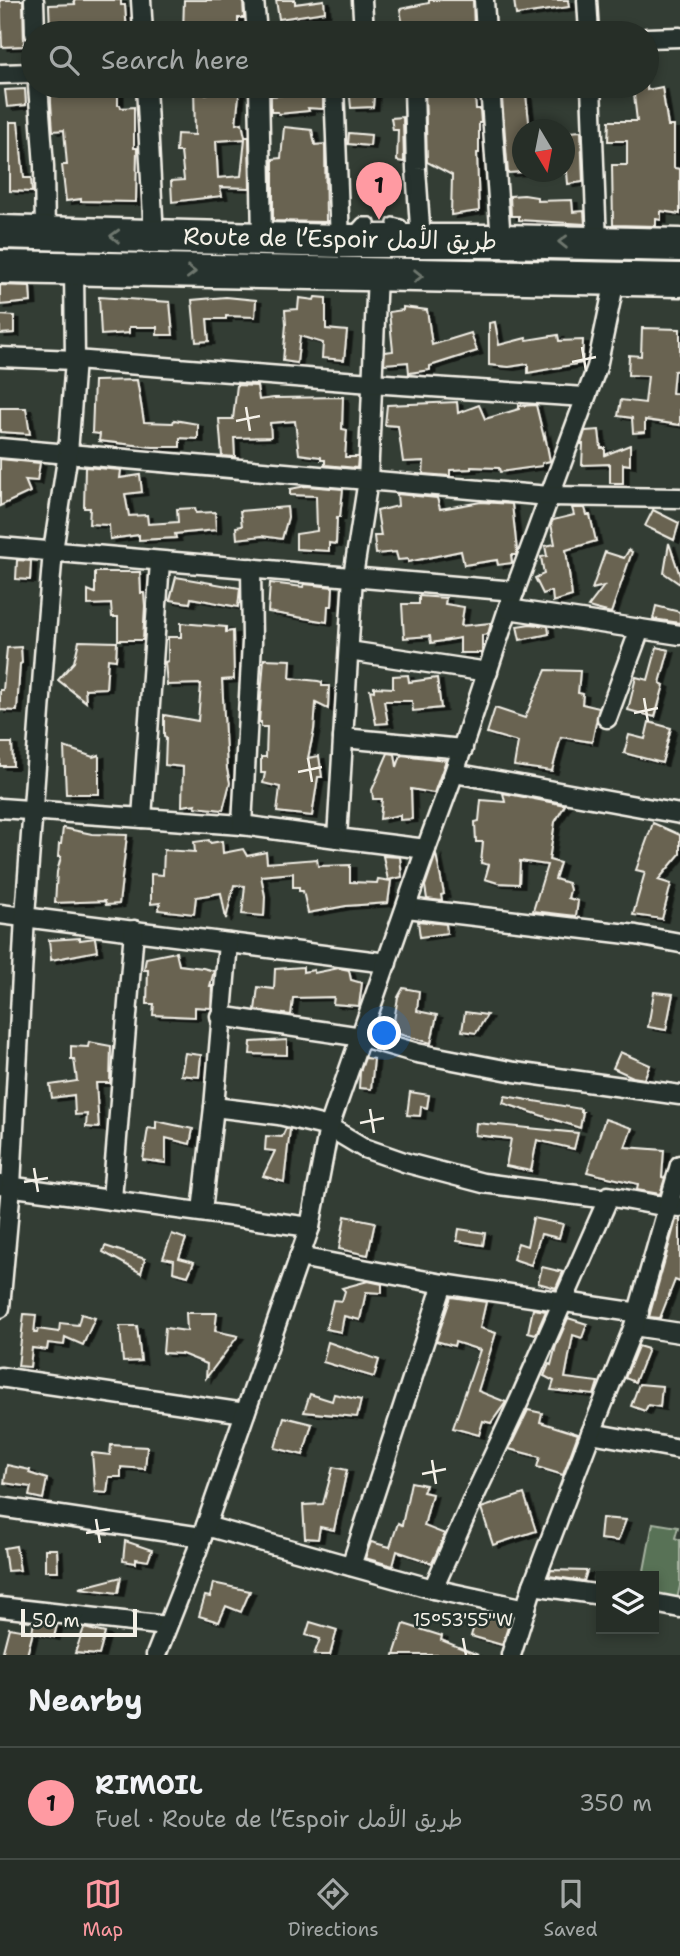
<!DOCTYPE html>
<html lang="en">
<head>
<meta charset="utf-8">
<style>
  body { margin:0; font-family:"Shantell Sans","Playpen Sans Arabic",sans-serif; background:#323a33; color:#f1f3f6 }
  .controls { position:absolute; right:21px; bottom:21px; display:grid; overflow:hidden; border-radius:0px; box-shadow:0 4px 10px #0003 }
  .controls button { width:63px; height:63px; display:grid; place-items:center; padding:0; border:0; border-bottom:2px solid #424a44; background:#262e27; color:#f1f3f6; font:35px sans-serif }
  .compass { position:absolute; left:512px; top:119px; width:63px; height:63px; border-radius:50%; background:#262e27; box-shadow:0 4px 10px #0003; rotate:170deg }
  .scale { position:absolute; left:21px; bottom:18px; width:116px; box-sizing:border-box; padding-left:7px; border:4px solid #f4f1e8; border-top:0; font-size:19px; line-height:24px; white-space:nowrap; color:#f4f1e8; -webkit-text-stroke:5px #26332d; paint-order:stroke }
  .you { position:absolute; left:385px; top:1034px; width:24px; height:24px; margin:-18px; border:5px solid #fff; border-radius:50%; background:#1a73e8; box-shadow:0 0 0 10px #1a73e833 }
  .badge { display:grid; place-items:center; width:46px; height:46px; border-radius:50%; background:#ff9aa2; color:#111; font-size:23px; font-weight:700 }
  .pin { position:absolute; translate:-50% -58px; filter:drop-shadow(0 2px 4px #0008) }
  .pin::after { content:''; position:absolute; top:37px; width:24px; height:21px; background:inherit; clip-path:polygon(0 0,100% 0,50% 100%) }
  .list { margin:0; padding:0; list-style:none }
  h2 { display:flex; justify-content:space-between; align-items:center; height:91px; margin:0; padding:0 28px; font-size:30px }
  h2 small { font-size:23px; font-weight:400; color:#a4a8a7 }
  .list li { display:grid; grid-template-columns:46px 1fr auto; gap:21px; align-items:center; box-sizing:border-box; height:112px; padding:0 28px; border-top:2px solid #424a44 }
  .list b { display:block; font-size:26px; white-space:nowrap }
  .list p { margin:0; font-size:23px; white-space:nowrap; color:#a4a8a7 }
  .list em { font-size:23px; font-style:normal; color:#a4a8a7 }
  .icon { flex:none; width:38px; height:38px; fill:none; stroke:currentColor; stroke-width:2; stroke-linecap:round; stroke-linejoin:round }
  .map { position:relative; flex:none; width:680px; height:1655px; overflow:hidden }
  .search { position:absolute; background:#262e27; box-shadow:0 4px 10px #0003; left:21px; right:21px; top:21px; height:77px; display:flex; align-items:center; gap:18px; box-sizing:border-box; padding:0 24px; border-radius:38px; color:#a4a8a7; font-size:26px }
  .sheet { height:203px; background:#262e27 }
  nav { display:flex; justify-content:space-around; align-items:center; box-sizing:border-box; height:98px; border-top:2px solid #424a44; background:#262e27; font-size:19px; color:#a4a8a7 }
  nav a { display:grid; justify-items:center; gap:4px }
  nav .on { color:#ff9aa2 }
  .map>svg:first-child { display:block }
  .green { fill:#587257; stroke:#a6b2a0; stroke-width:2 }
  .building { fill:#696351; stroke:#f4f1e8; stroke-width:2; fill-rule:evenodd; filter:url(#shadow) }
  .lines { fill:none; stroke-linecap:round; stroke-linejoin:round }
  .lane-casing { stroke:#f4f1e8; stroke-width:14 }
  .street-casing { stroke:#f4f1e8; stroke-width:23 }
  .highway-casing { stroke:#f4f1e8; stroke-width:37 }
  .lane { stroke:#26332d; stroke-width:9 }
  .street { stroke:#26332d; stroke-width:18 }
  .highway { stroke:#26332d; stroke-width:32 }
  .oneway { stroke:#6e766e }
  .ticks { fill:none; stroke:#f4f1e8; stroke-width:2.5 }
  .labels { text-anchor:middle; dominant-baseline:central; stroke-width:5; stroke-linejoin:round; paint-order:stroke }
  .street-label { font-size:24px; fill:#f4f1e8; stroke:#26332d }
  .ticks-label { font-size:18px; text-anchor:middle; fill:#f4f1e8; stroke:#26332d; stroke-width:5; stroke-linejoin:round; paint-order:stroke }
</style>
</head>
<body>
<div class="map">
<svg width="680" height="1655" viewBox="0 0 680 1655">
  <defs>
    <filter id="shadow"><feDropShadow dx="5.5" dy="3" stdDeviation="0" flood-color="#0009"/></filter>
  </defs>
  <rect width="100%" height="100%" fill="#333d34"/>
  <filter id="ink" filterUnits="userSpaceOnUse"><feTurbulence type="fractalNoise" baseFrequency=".0143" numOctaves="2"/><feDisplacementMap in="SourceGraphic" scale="14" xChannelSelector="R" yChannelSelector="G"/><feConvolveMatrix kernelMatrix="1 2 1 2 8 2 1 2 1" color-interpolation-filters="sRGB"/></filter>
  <g filter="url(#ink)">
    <polygon class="green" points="653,1523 678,1527 675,1538 680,1540 680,1586 677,1599 654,1595 654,1576 643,1576"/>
    <g class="building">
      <polygon points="0,0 23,0 24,46 2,47"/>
      <polygon points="74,0 121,0 121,5 125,5 127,33 75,33 75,26 50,30 49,5 75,4"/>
      <polygon points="184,0 243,0 244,18 238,18 238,24 235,25 237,33 183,33"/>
      <polygon points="276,0 295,0 295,4 324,0 325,12 279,19"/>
      <polygon points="429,0 473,0 474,29 467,29 468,25 423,33 404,33 400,9 429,3"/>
      <polygon points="514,0 568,0 569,7 516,15"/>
      <polygon points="53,86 118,87 118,105 120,105 121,108 134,107 134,148 137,148 136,202 81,201 81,199 66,201 62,165 67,165 64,130 53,131 51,103 51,94 54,94"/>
      <path d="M194 86H204L205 94 240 86 236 124 242 123 245 137H249L250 188 220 187 222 196 172 202 171 181 184 180 181 152H176L177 134 195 135ZM245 139 241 176 218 178 216 141Z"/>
      <polygon points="294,86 323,86 323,109 308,108 309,111 279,114 278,112 271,112 271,96 294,94"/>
      <polygon points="349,86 375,86 373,107 351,108"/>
      <polygon points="425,86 474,86 476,109 480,109 481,123 479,123 479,153 477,153 479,211 451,215 452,175 427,162"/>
      <polygon points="501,86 525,86 530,130 522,130 522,172 508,173"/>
      <polygon points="633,86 647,86 647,90 662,87 668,126 674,126 674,168 680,169 680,214 661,211 661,220 656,219 656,226 613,225 612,165 627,165 627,141 608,141 609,121 637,121"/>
      <polygon points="25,89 26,105 7,107 5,90"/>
      <polygon points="403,117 404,162 397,161 398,130 393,130 391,118"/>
      <polygon points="10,122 18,122 24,178 31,178 32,192 10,191"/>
      <polygon points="284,127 312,130 315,145 325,144 326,222 273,221 273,159 281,158"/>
      <polygon points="581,131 583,182 568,184 567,172 564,173 564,155 571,154 569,132"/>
      <polygon points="349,133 371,135 370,146 348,144"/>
      <polygon points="524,195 537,197 537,201 572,200 573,212 584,211 585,224 519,220 519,216 511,216 510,196"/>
      <polygon points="0,285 30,286 31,302 0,305"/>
      <polygon points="99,297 170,302 173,335 157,335 157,327 129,327 129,333 101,335"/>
      <polygon points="226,297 256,300 255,317 226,316 226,319 207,319 209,341 196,342 192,300"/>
      <polygon points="315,297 326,298 326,329 347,331 344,360 322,358 323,343 300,336 297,363 283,361 286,324 285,310 298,309 299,298 314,300"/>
      <polygon points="403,307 427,310 432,345 471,333 477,351 430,366 430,370 409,373 408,362 384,364 385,352 393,351 389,312 403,310"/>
      <polygon points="0,315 14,316 14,333 0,334"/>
      <polygon points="495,322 499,345 526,338 527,340 558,335 559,341 583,340 582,363 528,373 528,364 509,367 489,365 489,323"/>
      <polygon points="642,328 680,329 680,370 674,371 672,393 680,394 680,425 645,420 645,432 633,433 632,418 618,416 621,400 645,403 648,376 628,375 629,355 641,356"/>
      <polygon points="137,380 144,422 173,423 174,420 198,424 198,439 180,438 180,447 153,447 99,441 100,434 92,433 94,381"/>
      <polygon points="237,385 257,386 259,400 274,398 343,397 342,429 347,430 345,457 358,457 357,468 325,465 325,460 321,460 321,457 299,454 295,421 270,423 271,437 234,438 235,457 222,456 219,419 233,419"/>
      <polygon points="457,402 458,413 479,405 485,419 519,409 519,406 536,405 544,438 545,435 550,461 542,463 542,466 500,472 499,468 471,467 471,469 450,470 450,476 423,474 424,461 403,462 398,426 385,425 387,405"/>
      <polygon points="0,408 26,408 30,434 0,432"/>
      <polygon points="599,430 601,448 605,448 605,455 630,445 630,465 623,464 623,483 610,483 610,464 582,465 583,444 581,444 585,431"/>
      <polygon points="0,459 40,463 37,481 25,480 30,492 0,506"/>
      <polygon points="85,467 121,470 120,478 140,475 142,492 125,494 129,516 147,515 148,524 178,522 177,509 195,508 196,513 215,512 216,530 175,534 176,538 139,540 139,535 110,539 109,525 89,524 90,508 84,508"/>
      <polygon points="306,486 343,489 340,517 337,517 336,544 329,543 329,551 296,549 296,534 317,531 316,496 290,495 290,489"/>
      <polygon points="397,494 437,498 440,509 481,502 512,504 517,551 516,555 511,555 512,563 498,565 497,560 464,565 461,551 408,562 408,559 398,560 396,552 376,554 374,536 381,536 377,511 398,506"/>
      <polygon points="287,507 288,517 282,539 262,536 237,539 236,527 242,526 240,511"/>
      <polygon points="572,508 585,508 587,515 590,515 596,541 566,550 572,596 553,602 552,591 543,594 535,578 544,574 541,557 547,556 545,546 555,544 551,524 553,520 574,515"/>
      <polygon points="653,510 679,523 674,540 645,526"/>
      <polygon points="669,543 680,576 680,584 664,573"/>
      <polygon points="629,550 632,552 611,613 588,607 604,586 592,589 605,552 624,558"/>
      <polygon points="17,560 31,561 30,580 16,579"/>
      <polygon points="95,572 140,572 141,593 144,593 145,606 143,640 118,640 118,617 112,617 111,604 88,605 88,590 95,593"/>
      <polygon points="176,577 240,588 238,607 191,598 190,603 170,600"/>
      <polygon points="270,583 303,587 304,584 333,587 332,606 328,606 327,622 268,612"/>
      <polygon points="419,596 446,598 445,604 464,607 461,626 491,623 488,634 482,635 482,653 460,653 460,638 431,643 430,636 404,638 402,604 419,604"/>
      <polygon points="656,606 680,612 680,623 653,619"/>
      <polygon points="181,623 226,627 226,632 233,631 234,679 222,680 227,769 230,783 223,810 195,807 196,804 182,806 183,767 165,765 166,738 164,737 164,715 198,721 201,684 167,685 165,662 168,661 168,637 181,637"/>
      <polygon points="530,624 548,626 549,634 520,640 517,626"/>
      <polygon points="79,641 117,642 116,660 108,659 106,688 85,689 86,702 58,680 74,662"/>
      <polygon points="21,647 22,663 20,664 17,711 0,710 0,690 3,690 7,648"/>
      <polygon points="657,647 669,650 660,683 664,685 655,717 628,710 636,677 648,680"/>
      <polygon points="264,659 291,660 290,678 318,681 322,682 322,686 329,686 328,709 316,703 314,730 308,758 319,756 322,777 318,777 312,816 277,812 280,787 263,783 265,773 261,773 261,757 266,757 267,727 261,727 261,722 259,722"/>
      <polygon points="546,670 580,671 578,693 583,694 582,704 599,708 592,742 561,737 552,771 514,766 518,742 487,733 495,708 525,718"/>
      <polygon points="408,675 409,682 437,678 441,708 413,711 412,701 384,701 388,723 376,724 370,690 374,691 374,687 393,688 393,676"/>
      <polygon points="649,722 671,728 662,763 624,753 629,735 645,739"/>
      <polygon points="0,743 12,743 13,766 0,766"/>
      <polygon points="64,747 93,757 99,755 99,794 66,794"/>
      <polygon points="388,753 395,754 397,767 401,755 446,760 434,793 411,789 412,819 400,820 400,815 380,819 382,799 373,799 372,790"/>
      <polygon points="503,793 565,805 555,822 549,860 560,863 555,879 568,883 570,890 568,898 578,901 576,916 533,911 547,865 520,861 519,884 498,883 485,879 489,865 481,863 483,842 476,842 475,822 479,821 481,800 505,802"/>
      <polygon points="653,823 680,835 680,854 658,880 671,884 662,919 633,915 645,872 636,870"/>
      <polygon points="63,828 92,834 127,835 119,904 106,905 105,901 55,903 57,872 61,857 58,857 59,844 61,844"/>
      <polygon points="209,840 210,843 222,841 223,853 243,849 247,856 266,852 267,863 317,859 318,866 350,865 350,882 377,883 378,879 391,881 388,903 346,906 308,913 303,891 299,891 299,887 293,887 293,873 261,876 265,896 264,916 242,914 245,886 234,885 226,919 221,893 196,897 194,914 158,910 160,903 151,904 151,874 163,875 164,850 195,852 194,842"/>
      <polygon points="436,854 444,894 441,895 442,901 427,899 425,886"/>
      <polygon points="383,856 400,857 402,877 388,880"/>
      <polygon points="418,921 446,924 447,933 420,937"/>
      <polygon points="80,938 80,940 95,938 97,951 51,960 49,940"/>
      <polygon points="176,952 179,965 203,968 214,971 210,986 212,986 211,1008 195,1007 195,1017 153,1015 154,1004 147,1004 148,970 144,970 146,958"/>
      <polygon points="303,967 303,972 314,970 314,973 339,968 349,970 351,980 362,983 359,1006 333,1004 334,997 293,998 291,1015 255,1010 258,987 274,989 275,969"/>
      <polygon points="403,988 419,991 417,1011 437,1015 431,1043 392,1032 398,997"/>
      <polygon points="654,992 673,994 666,1030 648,1027"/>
      <polygon points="465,1012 487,1015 476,1033 462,1031"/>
      <polygon points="287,1040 287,1055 250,1054 251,1042"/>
      <polygon points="89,1042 111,1046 110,1083 96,1083 99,1128 86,1127 87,1114 75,1115 74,1095 52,1098 50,1085 77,1081 74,1059 71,1059 71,1046 88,1047"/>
      <polygon points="620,1052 650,1065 644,1079 633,1077 613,1068"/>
      <polygon points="185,1053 201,1055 199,1077 181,1075"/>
      <polygon points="365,1058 374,1059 371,1089 359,1088 360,1072"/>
      <polygon points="410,1092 429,1095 427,1108 421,1106 420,1116 407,1115"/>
      <polygon points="505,1096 581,1109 581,1112 583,1112 580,1128 503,1103"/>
      <polygon points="605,1119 632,1128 625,1147 664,1150 662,1177 665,1178 660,1194 637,1190 638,1184 587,1172"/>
      <polygon points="156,1121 193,1129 190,1144 166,1138 166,1163 143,1160 148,1128 156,1129"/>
      <polygon points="476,1123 508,1126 578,1133 574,1149 537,1140 531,1171 506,1166 511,1139 475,1135"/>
      <polygon points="286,1128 290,1129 284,1182 263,1176 275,1151 265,1150 266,1136 282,1137"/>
      <polygon points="345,1216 375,1222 368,1255 339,1249"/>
      <polygon points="533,1218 563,1224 559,1238 541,1234 531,1265 513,1259 518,1243 527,1246"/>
      <polygon points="676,1220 680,1220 680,1282 675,1280 660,1318 649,1317"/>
      <polygon points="459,1229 485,1233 483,1245 457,1241"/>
      <polygon points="172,1234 186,1239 179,1258 194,1262 188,1276 173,1272 174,1260 163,1258"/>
      <polygon points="105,1246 145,1259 141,1273 103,1252"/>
      <polygon points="542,1267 563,1272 556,1288 538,1283"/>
      <polygon points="368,1281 382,1284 382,1293 366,1292 360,1320 344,1316 341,1332 326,1329 333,1300 342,1301 345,1291 342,1288"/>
      <polygon points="451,1297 486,1302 480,1328 496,1333 478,1391 506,1402 491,1423 483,1421 479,1435 453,1428 480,1350 455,1342 454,1346 436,1341"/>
      <polygon points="533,1309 546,1311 536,1334 528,1332"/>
      <polygon points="186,1313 217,1313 215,1331 238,1336 206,1378 207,1364 182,1354 163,1353 165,1328 187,1331"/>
      <polygon points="24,1314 36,1315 34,1333 37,1333 38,1329 59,1332 60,1323 78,1325 81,1314 95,1318 83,1345 65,1337 64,1345 48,1343 47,1350 32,1348 30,1367 18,1366"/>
      <polygon points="568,1318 587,1324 582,1338 573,1335 565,1378 598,1382 594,1395 551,1390 554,1381 544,1376 549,1364 551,1365 556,1346"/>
      <polygon points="120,1326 137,1326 141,1361 123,1362"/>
      <polygon points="328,1342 379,1360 374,1377 323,1362"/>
      <polygon points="638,1346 648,1349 635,1382 625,1378"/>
      <polygon points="639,1384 662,1386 660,1407 648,1405 645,1411 631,1406"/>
      <polygon points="310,1394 332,1401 334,1394 361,1400 357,1417 304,1412"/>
      <polygon points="528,1410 542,1413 540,1422 578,1434 563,1475 537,1467 540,1457 509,1449"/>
      <polygon points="284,1417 312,1424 303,1455 275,1448"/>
      <polygon points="111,1445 147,1447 145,1469 121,1467 121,1477 109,1477 107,1493 95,1492 92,1453 110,1455"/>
      <polygon points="7,1465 30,1470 29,1473 47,1479 43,1499 29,1496 31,1487 4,1483"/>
      <polygon points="333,1467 347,1470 334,1530 320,1527 318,1539 305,1538 303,1505 323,1504"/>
      <polygon points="411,1482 426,1485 423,1492 432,1494 424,1526 445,1534 432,1563 397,1551 393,1566 365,1558 371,1542 390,1547 398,1523 402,1525"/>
      <polygon points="524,1494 536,1531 493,1545 481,1508"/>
      <polygon points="602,1518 626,1520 618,1541 600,1539"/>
      <polygon points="125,1541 152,1550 148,1561 136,1559 136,1563 123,1561"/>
      <polygon points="16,1546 20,1570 7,1571 4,1548"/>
      <polygon points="45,1549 57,1549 58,1571 45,1571"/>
      <polygon points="551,1570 587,1571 584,1581 549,1576"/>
      <polygon points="121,1577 118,1593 79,1588"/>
      <polygon points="213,1583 250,1591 241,1612 226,1606 219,1622 199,1616 205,1596 210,1597"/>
      <polygon points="487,1614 510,1621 502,1645 471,1636 477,1616 486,1619"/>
      <polygon points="34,1622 57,1625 54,1637 32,1632"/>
      <polygon points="310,1622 337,1630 330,1655 314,1655 320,1639 306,1635"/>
      <polygon points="404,1624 442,1636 441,1640 478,1655 394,1655"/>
      <polygon points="9,1628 33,1632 27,1655 2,1655"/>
      <polygon points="84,1628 105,1633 99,1655 75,1653"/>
    </g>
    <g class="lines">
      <defs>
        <g id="lane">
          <polyline points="393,223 401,225 407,234"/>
          <polyline points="353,233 362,223 370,223"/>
        </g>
        <g id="street">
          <polyline points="34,0 35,33"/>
          <polyline points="141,0 143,33"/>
          <polyline points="254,0 257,33"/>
          <polyline points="362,0 364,33"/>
          <polyline points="484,0 486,33"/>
          <polyline points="587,0 589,33"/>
          <polyline points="647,38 680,37"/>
          <polyline points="0,74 33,73"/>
          <polyline points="38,86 44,166 45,233"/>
          <polyline points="146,86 154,237"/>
          <polyline points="259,86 262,238"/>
          <polyline points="334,86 340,241"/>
          <polyline points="414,86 416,169 421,241"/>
          <polyline points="490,86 501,241"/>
          <polyline points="591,86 597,243"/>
          <polyline points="377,275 368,480 353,576 337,838 426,849 454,773 508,609 597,367 615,280"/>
          <polyline points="0,357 75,360 371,383 585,397"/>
          <polyline points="0,448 549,496 680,498"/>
          <polyline points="0,547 515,591"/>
          <polyline points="508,609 680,635"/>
          <polyline points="349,651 488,672"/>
          <polyline points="607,718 640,629"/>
          <polyline points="343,738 463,749"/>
          <polyline points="454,773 680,814"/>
          <polyline points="0,808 242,825 337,838"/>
          <polyline points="142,818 160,562"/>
          <polyline points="242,825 252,642 251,568"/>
          <polyline points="407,908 636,935 680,943"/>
          <polyline points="0,914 387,963"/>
          <polyline points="220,1016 362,1037 417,1053 515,1072 680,1095"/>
          <polyline points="214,1107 279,1115 329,1127 364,1148 407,1163 483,1183 608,1199 608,1196 657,1205 680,1207"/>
          <polyline points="0,1185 310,1227"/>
          <polyline points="112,1199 134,930"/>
          <polyline points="202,1211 214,1107 228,943"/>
          <polyline points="299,1257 443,1284 639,1313"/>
          <polyline points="0,1308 11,1186 25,916 44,657 53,551 68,453 75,360 74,269"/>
          <polyline points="634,1326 680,1333"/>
          <polyline points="0,1377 245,1413"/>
          <polyline points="591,1433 680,1449"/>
          <polyline points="0,1507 202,1537"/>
          <polyline points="206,1526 433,1589 526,1609"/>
          <polyline points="351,1566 443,1284"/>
          <polyline points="533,1585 601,1595"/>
          <polyline points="433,1589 473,1499 520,1399 608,1199"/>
          <polyline points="654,1603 680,1608"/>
          <polyline points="0,1607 167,1626"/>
          <polyline points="156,1655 197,1551 310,1227 329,1127 426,849"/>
          <polyline points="511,1655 533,1585 591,1433 634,1326 680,1165"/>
        </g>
        <g id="highway">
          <polyline points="0,232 340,241 501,241 680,245"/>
          <polyline points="0,267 680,280"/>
        </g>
      </defs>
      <use href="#lane" class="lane-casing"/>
      <use href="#street" class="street-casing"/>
      <use href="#highway" class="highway-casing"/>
      <use href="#lane" class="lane"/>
      <use href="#street" class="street"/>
      <use href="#highway" class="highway"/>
    </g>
    <defs><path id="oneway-chevron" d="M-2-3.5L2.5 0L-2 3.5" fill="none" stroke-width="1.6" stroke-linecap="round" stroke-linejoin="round" transform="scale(1.75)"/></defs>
    <g class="oneway">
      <use href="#oneway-chevron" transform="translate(115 236) rotate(-178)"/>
      <use href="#oneway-chevron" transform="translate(563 242) rotate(-179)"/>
      <use href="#oneway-chevron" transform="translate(191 272) rotate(1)"/>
      <use href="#oneway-chevron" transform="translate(418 276) rotate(1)"/>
    </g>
  </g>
  <path class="ticks" d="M582 347 586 371M572 362 596 357M246 407 250 431M236 421 260 416M644 698 648 722M634 713 658 708M308 758 312 782M298 772 322 767M370 1109 374 1133M360 1123 384 1118M34 1168 38 1192M24 1182 48 1178M432 1460 436 1484M422 1474 446 1469M96 1519 100 1543M86 1533 110 1529M463 1638 466 1655"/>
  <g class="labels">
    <g class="street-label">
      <text transform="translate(340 239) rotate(1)">Route de l’Espoir طريق الأمل</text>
    </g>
  </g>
  <g class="ticks-label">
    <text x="463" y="1626">15°53'55"W</text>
  </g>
</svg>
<div class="controls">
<button><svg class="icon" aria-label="layers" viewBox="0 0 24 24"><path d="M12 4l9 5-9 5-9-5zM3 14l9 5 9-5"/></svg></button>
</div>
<svg class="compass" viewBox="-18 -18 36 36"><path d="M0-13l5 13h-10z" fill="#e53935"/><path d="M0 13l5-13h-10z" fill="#a4a8a7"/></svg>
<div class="scale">50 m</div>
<div class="you"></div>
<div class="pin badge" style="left:379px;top:220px">1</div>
<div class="search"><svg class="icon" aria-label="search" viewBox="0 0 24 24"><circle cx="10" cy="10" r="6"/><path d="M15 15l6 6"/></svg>Search here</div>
</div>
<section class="sheet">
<h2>Nearby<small></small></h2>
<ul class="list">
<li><span class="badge">1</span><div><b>RIMOIL</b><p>Fuel · Route de l’Espoir طريق الأمل</p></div><em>350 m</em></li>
</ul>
</section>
<nav>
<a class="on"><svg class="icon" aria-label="map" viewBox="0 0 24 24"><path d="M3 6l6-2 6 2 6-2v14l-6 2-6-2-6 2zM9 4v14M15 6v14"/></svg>Map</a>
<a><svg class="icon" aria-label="directions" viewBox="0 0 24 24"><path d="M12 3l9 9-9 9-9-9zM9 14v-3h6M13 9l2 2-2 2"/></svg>Directions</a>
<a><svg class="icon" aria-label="saved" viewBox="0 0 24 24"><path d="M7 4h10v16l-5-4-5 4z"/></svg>Saved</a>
</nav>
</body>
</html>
